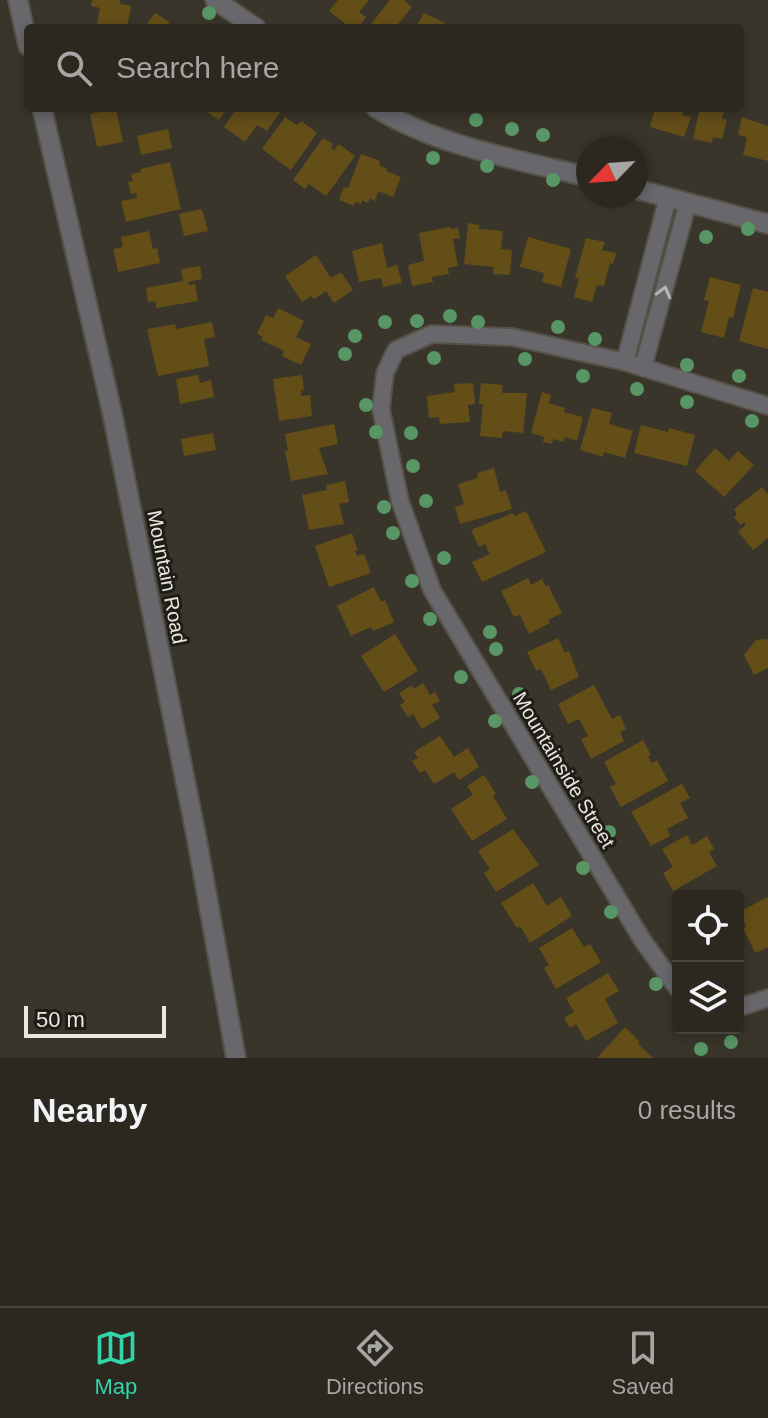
<!DOCTYPE html>
<html lang="en">
<head>
<meta charset="utf-8">
<style>
  body { margin:0; font-family:Arial,sans-serif; background:#343029; color:#f1f3f6 }
  .controls { position:absolute; right:24px; bottom:24px; display:grid; overflow:hidden; border-radius:8px; box-shadow:0 4px 12px #0003 }
  .controls button { width:72px; height:72px; display:grid; place-items:center; padding:0; border:0; border-bottom:2px solid #48443e; background:#2c2820; color:#f1f3f6; font:40px sans-serif }
  .compass { position:absolute; left:576px; top:136px; width:72px; height:72px; border-radius:50%; background:#2c2820; box-shadow:0 4px 12px #0003; rotate:245deg }
  .scale { position:absolute; left:24px; bottom:20px; width:142px; box-sizing:border-box; padding-left:8px; border:4px solid #eae7e0; border-top:0; font-size:22px; line-height:28px; white-space:nowrap; color:#eae7e0; -webkit-text-stroke:6px #1f1d18; paint-order:stroke }
  .list { margin:0; padding:0; list-style:none }
  h2 { display:flex; justify-content:space-between; align-items:center; height:104px; margin:0; padding:0 32px; font-size:34px }
  h2 small { font-size:26px; font-weight:400; color:#a6a6a5 }
  .icon { flex:none; width:44px; height:44px; fill:none; stroke:currentColor; stroke-width:2; stroke-linecap:round; stroke-linejoin:round }
  .map { position:relative; flex:none; width:768px; height:1058px; overflow:hidden }
  .search { position:absolute; background:#2c2820; box-shadow:0 4px 12px #0003; left:24px; right:24px; top:24px; height:88px; display:flex; align-items:center; gap:20px; box-sizing:border-box; padding:0 28px; border-radius:8px; color:#a6a6a5; font-size:30px }
  .sheet { height:248px; background:#2c2820 }
  nav { display:flex; justify-content:space-around; align-items:center; box-sizing:border-box; height:112px; border-top:2px solid #48443e; background:#2c2820; font-size:22px; color:#a6a6a5 }
  nav a { display:grid; justify-items:center; gap:4px }
  nav .on { color:#32d4a9 }
  .map>svg:first-child { display:block }
  .building { fill:#634e18 }
  .lines { fill:none; stroke-linecap:round; stroke-linejoin:round }
  .minor-casing { stroke:#565147; stroke-width:20 }
  .tertiary-casing { stroke:#565147; stroke-width:22 }
  .minor { stroke:#68676c; stroke-width:16 }
  .tertiary { stroke:#68676c; stroke-width:18 }
  .tree { fill:#589665 }
  .oneway { stroke:#b6b4b2 }
  .labels { text-anchor:middle; dominant-baseline:central; stroke-width:6; stroke-linejoin:round; paint-order:stroke }
  .street-label { font-size:20px; fill:#eae7e0; stroke:#1f1d18 }
</style>
</head>
<body>
<div class="map">
<svg width="768" height="1058" viewBox="0 0 768 1058">
  <rect width="100%" height="100%" fill="#3a352a"/>
  <g class="building">
    <polygon points="92,0 120,0 120,4 131,6 127,28 96,28 100,8 91,6"/>
    <polygon points="338,0 369,0 359,12 366,17 358,28 351,28 329,11"/>
    <polygon points="390,0 404,0 412,7 395,28 368,28"/>
    <polygon points="155,13 168,21 171,28 144,28"/>
    <polygon points="424,13 447,24 445,28 415,28"/>
    <polygon points="201,108 228,108 219,120"/>
    <polygon points="237,108 283,108 267,131 257,125 245,142 224,127"/>
    <polygon points="655,108 684,108 682,115 691,117 684,137 650,127"/>
    <polygon points="700,108 725,108 722,119 727,120 722,139 713,137 712,143 693,139"/>
    <polygon points="116,109 123,142 97,147 90,114"/>
    <polygon points="285,117 297,125 301,121 317,133 291,170 262,149"/>
    <polygon points="742,117 768,126 768,161 743,155 747,137 738,135"/>
    <polygon points="168,129 172,148 141,155 137,136"/>
    <polygon points="323,138 333,144 331,148 334,150 339,144 355,156 326,196 309,184 305,189 293,180"/>
    <polygon points="361,154 380,161 379,165 387,169 386,171 401,177 393,197 378,191 375,201 370,198 368,203 362,200 361,204 355,202 354,206 339,200 344,187 348,188"/>
    <polygon points="170,162 181,209 126,222 121,201 137,198 136,193 131,194 128,182 133,181 131,174 141,172 140,169"/>
    <polygon points="202,209 208,231 184,236 179,214"/>
    <polygon points="468,223 479,225 479,229 503,231 501,249 512,250 510,275 493,274 494,267 464,264"/>
    <polygon points="450,227 451,229 458,228 460,238 453,239 458,266 448,268 449,274 432,277 433,282 412,286 408,265 424,261 419,233"/>
    <polygon points="149,231 153,249 157,248 160,263 118,272 113,249 123,247 121,237"/>
    <polygon points="528,237 571,249 561,287 542,282 544,273 520,267"/>
    <polygon points="586,238 605,242 602,250 616,253 613,264 610,263 604,286 597,285 592,302 574,297 579,278 575,278"/>
    <polygon points="382,243 387,268 397,265 402,283 383,287 381,278 359,282 352,251"/>
    <polygon points="316,255 331,278 341,272 353,290 334,303 326,291 314,299 311,296 302,302 285,276"/>
    <polygon points="200,266 202,279 188,282 189,285 195,284 198,301 157,308 155,301 148,302 146,288 183,281 181,269"/>
    <polygon points="710,277 741,285 733,318 729,317 724,338 701,332 709,301 704,300"/>
    <polygon points="753,288 768,292 768,349 739,341"/>
    <polygon points="278,308 304,321 296,337 311,344 301,365 282,356 284,351 261,340 263,337 257,334 266,315 273,318"/>
    <polygon points="212,322 215,337 204,339 209,366 158,376 147,329 175,324 176,329"/>
    <polygon points="198,375 200,383 211,380 214,397 180,404 176,379"/>
    <polygon points="302,375 304,390 301,390 301,396 310,395 312,416 279,421 273,379"/>
    <polygon points="473,383 475,404 468,405 470,422 440,424 439,417 429,418 427,396 455,392 454,384"/>
    <polygon points="481,383 503,385 502,393 527,393 523,433 503,431 502,438 480,436 483,404 479,404"/>
    <polygon points="542,392 551,395 549,403 565,408 564,412 583,417 577,441 565,437 564,442 553,439 552,444 543,442 544,437 531,433"/>
    <polygon points="592,408 612,413 609,424 633,431 625,458 604,452 603,457 580,450"/>
    <polygon points="334,424 338,444 319,448 328,474 291,481 285,451 288,451 285,434"/>
    <polygon points="641,425 668,432 669,428 695,435 687,466 634,453"/>
    <polygon points="213,433 216,450 184,456 181,439"/>
    <polygon points="715,448 729,461 738,451 754,465 724,497 695,471"/>
    <polygon points="494,468 500,492 506,490 512,509 460,524 455,507 464,504 458,484 478,478 477,473"/>
    <polygon points="345,481 349,502 339,504 344,524 309,530 302,495 327,490 326,485"/>
    <polygon points="762,487 768,494 768,538 753,550 738,531 746,525 744,522 740,525 734,517 737,514 734,509"/>
    <polygon points="526,511 546,552 482,582 472,562 490,554 485,544 479,547 471,530 513,513 515,516"/>
    <polygon points="352,533 358,551 355,551 357,556 364,554 371,573 329,587 315,546"/>
    <polygon points="528,578 531,585 542,579 546,587 548,585 562,613 548,620 550,623 529,634 520,615 514,617 501,591"/>
    <polygon points="374,587 381,602 385,600 394,622 373,631 371,627 351,636 337,606"/>
    <polygon points="395,634 418,671 384,692 361,656"/>
    <polygon points="558,638 565,653 569,651 579,677 551,690 541,669 536,671 527,652"/>
    <polygon points="768,639 768,668 754,675 744,655 756,640"/>
    <polygon points="423,683 430,695 435,692 440,701 432,705 440,718 422,729 413,714 408,717 400,705 405,702 399,693 412,685 414,689"/>
    <polygon points="594,685 612,719 620,715 626,729 620,732 624,741 591,759 581,739 588,736 579,719 568,724 558,704"/>
    <polygon points="440,736 454,757 468,748 479,767 459,780 454,772 434,784 425,770 420,773 412,761 418,758 414,752"/>
    <polygon points="643,740 651,755 648,756 652,763 657,760 668,781 621,807 610,787 616,784 604,762"/>
    <polygon points="484,775 496,794 493,796 507,819 472,841 451,809 473,795 467,786"/>
    <polygon points="682,784 690,798 680,803 688,818 667,829 670,836 651,846 631,812"/>
    <polygon points="513,829 539,865 496,892 484,873 490,869 478,851"/>
    <polygon points="687,835 692,845 707,836 714,849 709,852 717,866 673,891 663,873 673,867 662,849"/>
    <polygon points="533,883 547,906 561,897 572,916 530,943 520,926 517,928 501,903"/>
    <polygon points="768,897 768,947 755,953 743,928 746,926 739,912"/>
    <polygon points="572,928 584,947 590,944 601,962 556,989 544,968 549,965 539,948"/>
    <polygon points="608,973 619,991 605,999 618,1023 586,1041 576,1024 570,1028 564,1018 574,1012 566,998"/>
    <polygon points="625,1027 640,1042 638,1044 653,1058 597,1058"/>
  </g>
  <g class="lines">
    <defs>
      <g id="minor">
        <polyline points="625,362 668,197"/>
        <polyline points="643,367 688,202"/>
        <polyline points="678,989 643,941 432,590 400,501 381,409 385,373 396,350 432,334 512,337 625,362 768,406"/>
        <polyline points="738,1008 768,998"/>
      </g>
      <g id="tertiary">
        <polyline points="18,0 28,46"/>
        <polyline points="215,0 256,28"/>
        <polyline points="42,108 112,412 197,840 236,1058"/>
        <path d="M376 108C440 147 516 159 588 177"/>
        <polyline points="636,189 768,224"/>
      </g>
    </defs>
    <use href="#minor" class="minor-casing"/>
    <use href="#tertiary" class="tertiary-casing"/>
    <use href="#minor" class="minor"/>
    <use href="#tertiary" class="tertiary"/>
  </g>
  <g class="tree">
    <circle cx="209" cy="13" r="7"/>
    <circle cx="476" cy="120" r="7"/>
    <circle cx="512" cy="129" r="7"/>
    <circle cx="543" cy="135" r="7"/>
    <circle cx="433" cy="158" r="7"/>
    <circle cx="487" cy="166" r="7"/>
    <circle cx="553" cy="180" r="7"/>
    <circle cx="748" cy="229" r="7"/>
    <circle cx="706" cy="237" r="7"/>
    <circle cx="450" cy="316" r="7"/>
    <circle cx="417" cy="321" r="7"/>
    <circle cx="385" cy="322" r="7"/>
    <circle cx="478" cy="322" r="7"/>
    <circle cx="558" cy="327" r="7"/>
    <circle cx="355" cy="336" r="7"/>
    <circle cx="595" cy="339" r="7"/>
    <circle cx="345" cy="354" r="7"/>
    <circle cx="434" cy="358" r="7"/>
    <circle cx="525" cy="359" r="7"/>
    <circle cx="687" cy="365" r="7"/>
    <circle cx="583" cy="376" r="7"/>
    <circle cx="739" cy="376" r="7"/>
    <circle cx="637" cy="389" r="7"/>
    <circle cx="687" cy="402" r="7"/>
    <circle cx="366" cy="405" r="7"/>
    <circle cx="752" cy="421" r="7"/>
    <circle cx="376" cy="432" r="7"/>
    <circle cx="411" cy="433" r="7"/>
    <circle cx="413" cy="466" r="7"/>
    <circle cx="426" cy="501" r="7"/>
    <circle cx="384" cy="507" r="7"/>
    <circle cx="393" cy="533" r="7"/>
    <circle cx="444" cy="558" r="7"/>
    <circle cx="412" cy="581" r="7"/>
    <circle cx="430" cy="619" r="7"/>
    <circle cx="490" cy="632" r="7"/>
    <circle cx="496" cy="649" r="7"/>
    <circle cx="461" cy="677" r="7"/>
    <circle cx="519" cy="694" r="7"/>
    <circle cx="495" cy="721" r="7"/>
    <circle cx="545" cy="739" r="7"/>
    <circle cx="532" cy="782" r="7"/>
    <circle cx="609" cy="832" r="7"/>
    <circle cx="583" cy="868" r="7"/>
    <circle cx="611" cy="912" r="7"/>
    <circle cx="656" cy="984" r="7"/>
    <circle cx="731" cy="1042" r="7"/>
    <circle cx="701" cy="1049" r="7"/>
  </g>
  <defs><path id="oneway-chevron" d="M-2-3.5L2.5 0L-2 3.5" fill="none" stroke-width="1.6" stroke-linecap="round" stroke-linejoin="round" transform="scale(2)"/></defs>
  <use class="oneway" href="#oneway-chevron" transform="translate(664 292) rotate(-75)"/>
  <g class="labels">
    <g class="street-label">
      <text transform="translate(167 577) rotate(79)">Mountain Road</text>
      <text transform="translate(564 770) rotate(59)">Mountainside Street</text>
    </g>
  </g>
</svg>
<div class="controls">
<button><svg class="icon" aria-label="locate" viewBox="0 0 24 24"><circle cx="12" cy="12" r="6"/><path d="M12 2v4M12 18v4M2 12h4M18 12h4"/></svg></button>
<button><svg class="icon" aria-label="layers" viewBox="0 0 24 24"><path d="M12 4l9 5-9 5-9-5zM3 14l9 5 9-5"/></svg></button>
</div>
<svg class="compass" viewBox="-18 -18 36 36"><path d="M0-13l5 13h-10z" fill="#e53935"/><path d="M0 13l5-13h-10z" fill="#a6a6a5"/></svg>
<div class="scale">50 m</div>
<div class="search"><svg class="icon" aria-label="search" viewBox="0 0 24 24"><circle cx="10" cy="10" r="6"/><path d="M15 15l6 6"/></svg>Search here</div>
</div>
<section class="sheet">
<h2>Nearby<small>0 results</small></h2>
<ul class="list">
</ul>
</section>
<nav>
<a class="on"><svg class="icon" aria-label="map" viewBox="0 0 24 24"><path d="M3 6l6-2 6 2 6-2v14l-6 2-6-2-6 2zM9 4v14M15 6v14"/></svg>Map</a>
<a><svg class="icon" aria-label="directions" viewBox="0 0 24 24"><path d="M12 3l9 9-9 9-9-9zM9 14v-3h6M13 9l2 2-2 2"/></svg>Directions</a>
<a><svg class="icon" aria-label="saved" viewBox="0 0 24 24"><path d="M7 4h10v16l-5-4-5 4z"/></svg>Saved</a>
</nav>
</body>
</html>
